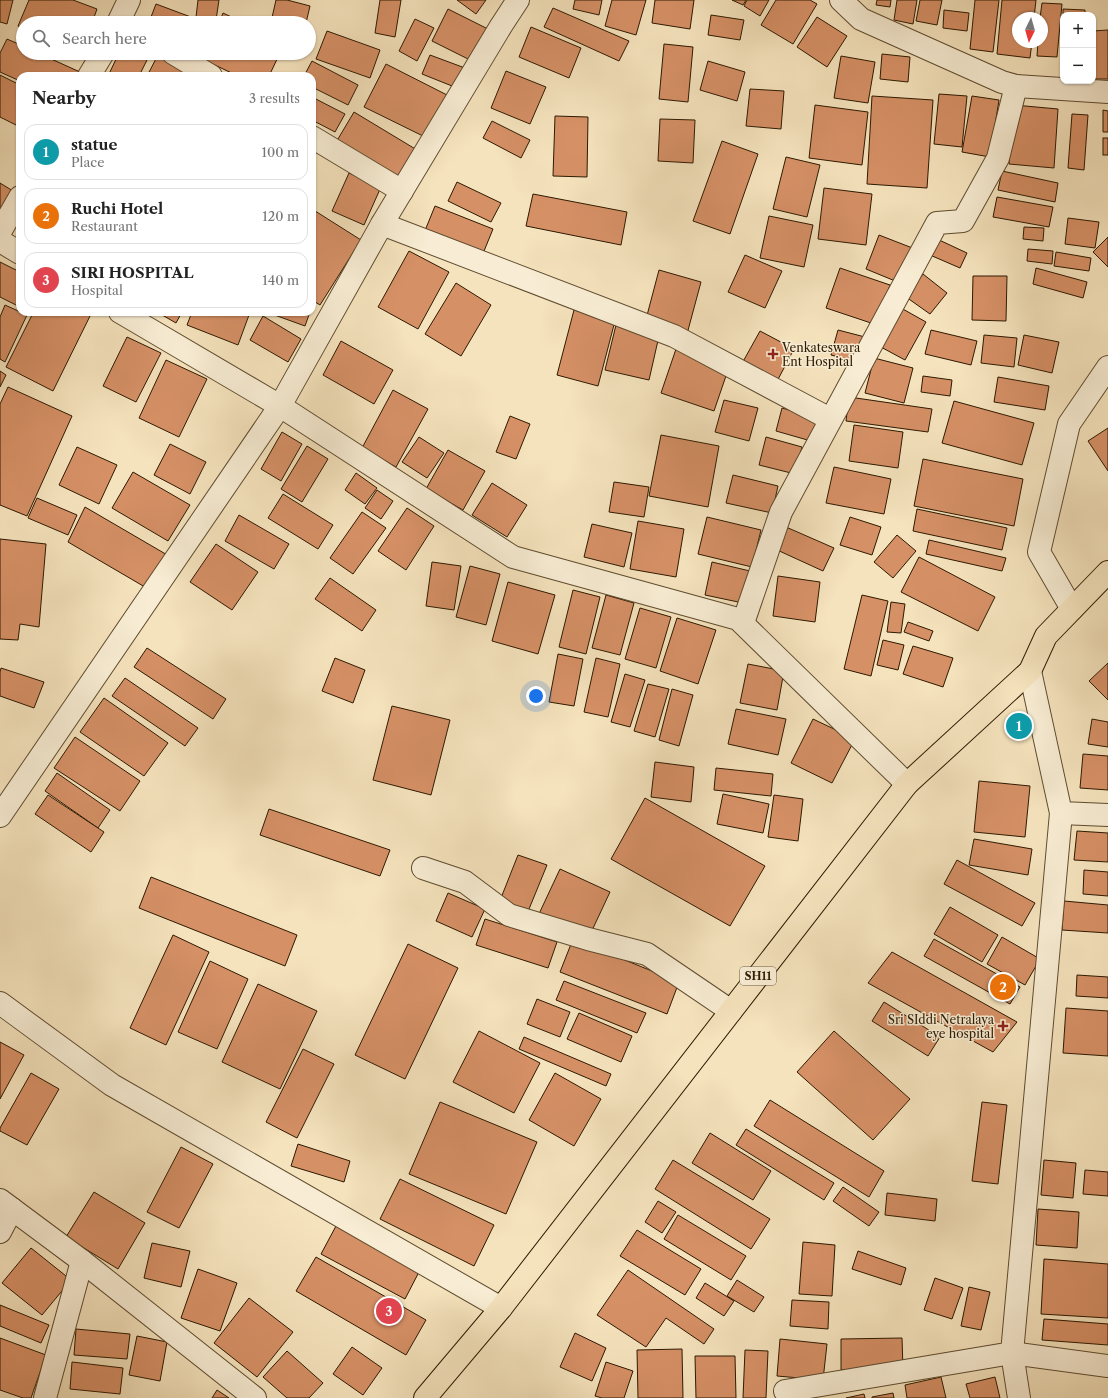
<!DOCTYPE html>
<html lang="en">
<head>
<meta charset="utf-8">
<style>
  body { margin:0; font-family:"Libre Caslon Text",serif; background:#f6f6f6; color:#222 }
  .controls { position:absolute; right:12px; top:12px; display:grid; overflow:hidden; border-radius:8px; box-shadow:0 1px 3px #0004 }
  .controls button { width:36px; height:36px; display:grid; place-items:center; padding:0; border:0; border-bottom:1px solid #e0e0e0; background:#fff; color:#222; font:20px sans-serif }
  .compass { position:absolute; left:1012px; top:12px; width:36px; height:36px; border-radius:50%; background:#fff; box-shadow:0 1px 3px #0004; rotate:185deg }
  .you { position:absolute; left:536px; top:696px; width:14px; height:14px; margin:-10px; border:3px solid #fff; border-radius:50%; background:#1a73e8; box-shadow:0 0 0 6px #1a73e833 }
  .badge { display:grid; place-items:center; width:26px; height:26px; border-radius:50%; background:#8f2418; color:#fff; font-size:13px; font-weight:700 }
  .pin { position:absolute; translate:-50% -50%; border:2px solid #fff; box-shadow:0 1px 4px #0006 }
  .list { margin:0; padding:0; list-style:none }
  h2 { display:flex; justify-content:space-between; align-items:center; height:52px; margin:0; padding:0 16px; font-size:17px }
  h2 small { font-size:13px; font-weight:400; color:#767676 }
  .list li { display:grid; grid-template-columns:26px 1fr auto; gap:12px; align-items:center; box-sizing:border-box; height:56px; margin:0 8px 8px; padding:0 8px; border:1px solid #e0e0e0; border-radius:12px }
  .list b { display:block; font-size:15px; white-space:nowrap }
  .list p { margin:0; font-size:13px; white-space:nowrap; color:#767676 }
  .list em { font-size:13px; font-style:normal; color:#767676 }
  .icon { flex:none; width:22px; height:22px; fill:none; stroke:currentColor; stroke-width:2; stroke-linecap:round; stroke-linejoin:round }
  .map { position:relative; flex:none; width:1108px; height:1398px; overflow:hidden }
  .search { position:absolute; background:#fff; box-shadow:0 1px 3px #0004; left:16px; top:16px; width:300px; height:44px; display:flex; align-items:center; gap:10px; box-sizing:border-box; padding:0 14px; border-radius:22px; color:#767676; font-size:15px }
  .panel { position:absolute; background:#fff; box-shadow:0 1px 3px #0004; left:16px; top:72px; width:300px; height:244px; border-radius:12px }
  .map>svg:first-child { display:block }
  .building { fill:#d69066; stroke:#2d1900 }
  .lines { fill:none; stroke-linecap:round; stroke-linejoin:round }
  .minor-casing { stroke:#5f4c2f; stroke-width:24 }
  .major-casing { stroke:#2d1900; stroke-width:24 }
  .minor { stroke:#f8edd4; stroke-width:22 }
  .major { stroke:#f5e3bd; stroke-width:22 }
  .poi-dot { fill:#8f2418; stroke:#f8edd4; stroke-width:1.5 }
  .labels { text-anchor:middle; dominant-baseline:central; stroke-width:3; stroke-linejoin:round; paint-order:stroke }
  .shield { fill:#f8edd4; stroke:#6a5940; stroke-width:1 }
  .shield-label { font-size:11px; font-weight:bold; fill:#2d1900 }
  .poi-label { font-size:12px; fill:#2d1900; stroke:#f8edd4; text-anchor:start }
</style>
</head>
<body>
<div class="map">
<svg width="1108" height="1398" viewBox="0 0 1108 1398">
  <rect width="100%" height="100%" fill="#f5e3bd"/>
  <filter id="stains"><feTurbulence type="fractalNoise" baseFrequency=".005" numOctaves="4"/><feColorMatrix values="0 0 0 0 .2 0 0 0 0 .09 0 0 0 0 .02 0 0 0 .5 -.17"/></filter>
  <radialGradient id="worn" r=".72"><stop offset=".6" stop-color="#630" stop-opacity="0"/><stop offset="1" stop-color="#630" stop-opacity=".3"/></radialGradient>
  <g class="building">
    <polygon points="0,0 13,0 7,24 0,22"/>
    <polygon points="29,0 73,0 97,9 92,23 23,23 23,28 18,26"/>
    <polygon points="198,0 219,0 216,20 196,17"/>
    <polygon points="276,0 287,0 310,6 306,23 277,23 271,22"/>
    <polygon points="380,0 401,0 395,37 375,33"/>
    <polygon points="457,0 486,0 476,14"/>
    <polygon points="575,0 602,0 599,15 573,9"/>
    <polygon points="612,0 646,0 636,35 605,26"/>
    <polygon points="655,0 694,0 690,29 652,23"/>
    <polygon points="732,0 746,0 743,5"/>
    <polygon points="747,0 769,0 760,16 744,6"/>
    <polygon points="776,0 810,0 817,4 793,44 761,25"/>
    <polygon points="877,0 891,0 890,7 876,5"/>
    <polygon points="897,0 917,0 913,24 894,20"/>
    <polygon points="920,0 942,0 937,25 916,21"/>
    <polygon points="975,0 999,0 993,52 970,49"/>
    <polygon points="1002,0 1036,0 1034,18 1018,18 1018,42 1032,42 1030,58 997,54"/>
    <polygon points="1042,3 1062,4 1057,57 1037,56 1038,42 1042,42 1042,18 1040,18"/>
    <polygon points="156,4 207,23 167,23 151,17"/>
    <polygon points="553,8 629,41 619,61 544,27"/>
    <polygon points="448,9 490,30 474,62 432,41"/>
    <polygon points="1063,9 1085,10 1085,15 1063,15"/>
    <polygon points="944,10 969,13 967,31 943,28"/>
    <polygon points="223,13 244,23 219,23"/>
    <polygon points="711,15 744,20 740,40 708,35"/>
    <polygon points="817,17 847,36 827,67 797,47"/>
    <polygon points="415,19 434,28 417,61 399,51"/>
    <polygon points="1063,21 1063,60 1061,60"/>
    <polygon points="531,27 581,48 569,78 519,57"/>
    <polygon points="1108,30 1108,79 1094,79 1093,31"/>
    <polygon points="327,31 380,50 370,78 316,59"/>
    <polygon points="7,39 23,46 23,53 38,53 80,72 78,76 20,76 20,81 0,72 0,53"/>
    <polygon points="664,44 693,47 688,102 659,99"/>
    <polygon points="119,53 147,53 150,54 139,76 108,76"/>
    <polygon points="205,53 280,53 269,76 238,76 202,59"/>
    <polygon points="882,54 910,57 908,82 880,79"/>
    <polygon points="158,55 202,76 147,76"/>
    <polygon points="430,55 465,68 457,88 422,74"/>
    <polygon points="841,56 875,62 868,103 834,98"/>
    <polygon points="312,61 358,85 348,105 312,87 312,76 304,76"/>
    <polygon points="708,61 745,72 737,101 700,90"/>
    <polygon points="386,64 447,95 425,137 364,107"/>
    <polygon points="506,71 546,87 530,124 491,108"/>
    <polygon points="0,75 20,85 20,127 0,117"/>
    <polygon points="750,89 784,91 781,129 746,126"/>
    <polygon points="939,94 967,96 962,147 934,144"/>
    <polygon points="872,96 933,100 927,188 867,184"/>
    <polygon points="972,96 999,100 990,157 962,152"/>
    <polygon points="312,97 345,114 335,132 312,120"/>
    <polygon points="815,105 868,112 862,165 809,158"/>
    <polygon points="1014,105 1058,109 1054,168 1009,164"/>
    <polygon points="1103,110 1108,111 1108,132 1103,132"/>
    <polygon points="354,112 417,150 397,182 335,144"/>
    <polygon points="1072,114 1088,115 1084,170 1068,168"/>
    <polygon points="555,116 588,117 587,177 553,176"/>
    <polygon points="660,119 695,120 693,163 658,161"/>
    <polygon points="492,121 530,140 521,158 483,138"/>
    <rect x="1103" y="138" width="5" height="17"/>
    <polygon points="722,141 758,154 730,234 693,221"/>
    <polygon points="786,157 820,165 807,217 773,209"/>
    <polygon points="1002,171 1058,183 1055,202 998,190"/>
    <polygon points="349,173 381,187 364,225 332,211"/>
    <polygon points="457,182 501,203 491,222 448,201"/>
    <polygon points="0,183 18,194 0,212"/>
    <polygon points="824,188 872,194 866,245 818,239"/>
    <polygon points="533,194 627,212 621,245 526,226"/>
    <polygon points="997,197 1053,207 1049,227 993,217"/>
    <polygon points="435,206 493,229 482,256 424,233"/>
    <polygon points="312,209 361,240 320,305 312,300"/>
    <polygon points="769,216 813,225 804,267 760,258"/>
    <polygon points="1068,218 1099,222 1095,248 1065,244"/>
    <polygon points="1024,227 1044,228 1043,241 1023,239"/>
    <polygon points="879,235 915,249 900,283 866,269"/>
    <polygon points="1108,237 1108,267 1093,252"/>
    <polygon points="937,239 967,253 960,268 930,255"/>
    <polygon points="1028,249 1053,251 1052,264 1027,261"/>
    <polygon points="409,251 449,272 418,329 378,307"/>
    <polygon points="1056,252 1091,258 1089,271 1054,266"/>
    <polygon points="745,255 782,271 765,308 728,292"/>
    <polygon points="0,262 20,272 20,307 0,297"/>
    <polygon points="840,268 890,285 877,325 826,308"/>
    <polygon points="1036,268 1087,282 1083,298 1033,284"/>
    <polygon points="659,270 701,282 687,334 645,323"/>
    <polygon points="923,274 947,293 930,314 906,297"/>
    <polygon points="973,276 1007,276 1006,321 972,320"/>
    <polygon points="456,283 491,305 461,356 425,334"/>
    <polygon points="5,305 27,315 5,362 0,359 0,317"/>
    <polygon points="901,308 926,322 905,360 879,346"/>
    <polygon points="574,310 615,321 598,386 557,375"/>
    <polygon points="30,312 92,312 53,391 6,367 33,313"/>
    <polygon points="157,312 182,312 176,323"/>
    <polygon points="192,312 242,312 249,315 238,345 187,325"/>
    <polygon points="269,312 310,312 305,326 269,313"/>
    <polygon points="263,316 301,339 288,362 250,340"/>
    <polygon points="616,325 659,336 649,380 605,370"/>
    <polygon points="838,330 865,337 858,362 831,355"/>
    <polygon points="931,330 977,341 971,365 925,354"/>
    <polygon points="760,331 794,349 774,387 740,367"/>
    <polygon points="984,335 1017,338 1014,367 981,363"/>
    <polygon points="1024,335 1059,342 1052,373 1018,365"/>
    <polygon points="127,337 161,353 136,402 103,386"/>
    <polygon points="341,341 393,370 374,404 323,375"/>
    <polygon points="676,349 729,367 714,411 661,393"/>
    <polygon points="874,358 913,368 904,403 865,393"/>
    <polygon points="166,360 207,379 179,437 139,418"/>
    <polygon points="0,371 6,375 0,387"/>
    <polygon points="923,376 952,380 950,396 921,392"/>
    <polygon points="998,377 1049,386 1045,410 994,402"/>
    <polygon points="8,387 72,416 27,516 0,505 0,404"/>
    <polygon points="393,390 428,409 396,467 362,448"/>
    <polygon points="849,397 932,409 928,432 846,421"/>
    <polygon points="724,400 758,408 749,441 715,432"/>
    <polygon points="954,401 1034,423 1022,465 942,443"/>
    <polygon points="782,408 818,418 811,441 776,431"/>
    <polygon points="510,416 530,424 516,459 496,452"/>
    <polygon points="854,425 903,432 898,468 849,461"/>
    <polygon points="1108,428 1108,471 1088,441"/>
    <polygon points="282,432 302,444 281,481 261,469"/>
    <polygon points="661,435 719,446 708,507 649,496"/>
    <polygon points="419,437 444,453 427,478 402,462"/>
    <polygon points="766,437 802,447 795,474 759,465"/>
    <polygon points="170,444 206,462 190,494 154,475"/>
    <polygon points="307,446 328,459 302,502 281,489"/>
    <polygon points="77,447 117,465 99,504 59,485"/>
    <polygon points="448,450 485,471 463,510 426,489"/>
    <polygon points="923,459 1023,479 1014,526 914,506"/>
    <polygon points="834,467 891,479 884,514 826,503"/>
    <polygon points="133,472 190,505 168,541 112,508"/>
    <polygon points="356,473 377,488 365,504 345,490"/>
    <polygon points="733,475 778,486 772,513 726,503"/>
    <polygon points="614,482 649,487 644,517 609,512"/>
    <polygon points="492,483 527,505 507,537 472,515"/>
    <polygon points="377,490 393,501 381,519 365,508"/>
    <polygon points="283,494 333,525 318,549 268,518"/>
    <polygon points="37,498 77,515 68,535 28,518"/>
    <polygon points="85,507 169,556 150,590 68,542"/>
    <polygon points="407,508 434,526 406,570 378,551"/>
    <polygon points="917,509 1007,528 1002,550 913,531"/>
    <polygon points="362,512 386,528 353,574 330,558"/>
    <polygon points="239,515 289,544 274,569 225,541"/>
    <polygon points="707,517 761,530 752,567 698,554"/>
    <polygon points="850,517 881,527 872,555 840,545"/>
    <polygon points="638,521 684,529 676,577 630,569"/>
    <polygon points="592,524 632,533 624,567 584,557"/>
    <polygon points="786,527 834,548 823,571 775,549"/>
    <polygon points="897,535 916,551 893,578 874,562"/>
    <polygon points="0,539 46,544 39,627 20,624 18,640 0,639"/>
    <polygon points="929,540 1006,558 1002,571 926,554"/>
    <polygon points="216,544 258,572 232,610 190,582"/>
    <polygon points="919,557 995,597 978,631 901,592"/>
    <polygon points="432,562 461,566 454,610 426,606"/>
    <polygon points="712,562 750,571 743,603 705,595"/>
    <polygon points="470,566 500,574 486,625 456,617"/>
    <polygon points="778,576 820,582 815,622 773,616"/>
    <polygon points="330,578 376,610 362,631 315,599"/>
    <polygon points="508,582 555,595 538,654 492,641"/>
    <polygon points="573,590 600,597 586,654 559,647"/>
    <polygon points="606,595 634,603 620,655 592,648"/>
    <polygon points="862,595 888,601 871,676 844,669"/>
    <polygon points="891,602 905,604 901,633 887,632"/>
    <polygon points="640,608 671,617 656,668 625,659"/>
    <polygon points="677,618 716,630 698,684 660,671"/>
    <polygon points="908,622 933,631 929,641 904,632"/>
    <polygon points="883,640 904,645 898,670 877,665"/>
    <polygon points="913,646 953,658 943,687 903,674"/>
    <polygon points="147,648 226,699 213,719 134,667"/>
    <polygon points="558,654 583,659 574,706 549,702"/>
    <polygon points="335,658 365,670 353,703 322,691"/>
    <polygon points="596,658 620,664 608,717 584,712"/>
    <polygon points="1108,663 1108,700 1089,681"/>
    <polygon points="748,664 784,671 777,710 740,703"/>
    <polygon points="1,668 44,682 34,708 0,696 0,672"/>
    <polygon points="625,674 645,680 630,727 611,722"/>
    <polygon points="125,678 198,728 185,746 112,696"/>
    <polygon points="648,684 669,689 655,737 634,731"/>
    <polygon points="672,689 693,695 679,746 659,740"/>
    <polygon points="104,698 168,743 144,776 80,732"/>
    <polygon points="392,706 450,720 431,795 373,780"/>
    <polygon points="736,709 786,719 778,755 728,744"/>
    <polygon points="813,719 855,739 832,783 791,763"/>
    <polygon points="1092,719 1108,722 1108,747 1088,744"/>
    <polygon points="75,737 140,781 120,811 54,768"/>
    <polygon points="1083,754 1108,756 1108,790 1080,788"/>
    <polygon points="655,762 694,767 691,802 651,797"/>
    <polygon points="716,768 773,774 771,796 714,790"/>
    <polygon points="57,773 110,810 98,828 45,791"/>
    <polygon points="979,781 1030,786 1025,837 974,832"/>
    <polygon points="723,794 769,804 763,833 717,824"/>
    <polygon points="48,795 104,832 91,852 35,814"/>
    <polygon points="774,795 803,799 798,841 768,837"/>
    <polygon points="645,798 765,866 730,926 611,859"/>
    <polygon points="269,809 390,850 380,876 260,835"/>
    <polygon points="1077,831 1108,833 1108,862 1074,860"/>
    <polygon points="974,839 1032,849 1028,875 969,865"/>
    <polygon points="518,855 547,865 527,914 499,903"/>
    <polygon points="957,860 1035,903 1022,926 944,884"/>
    <polygon points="560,869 610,892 588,939 538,916"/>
    <polygon points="1084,870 1108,872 1108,896 1083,894"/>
    <polygon points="151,877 297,935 285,966 139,908"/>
    <polygon points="448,893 485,909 472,937 436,921"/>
    <polygon points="1064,901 1108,905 1108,933 1062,930"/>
    <polygon points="950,907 998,935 982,962 934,934"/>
    <polygon points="485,919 557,942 548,968 476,945"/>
    <polygon points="173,935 209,952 166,1045 130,1028"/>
    <polygon points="1002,937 1040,959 1025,985 987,964"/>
    <polygon points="573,939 679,982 667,1014 560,972"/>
    <polygon points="934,939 1020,987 1010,1004 924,956"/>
    <polygon points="408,944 458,968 405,1079 355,1055"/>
    <polygon points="892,952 1017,1022 993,1052 868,983"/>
    <polygon points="210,961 248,979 217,1049 178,1032"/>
    <polygon points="1077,975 1108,977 1108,998 1076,996"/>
    <polygon points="564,981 646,1013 637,1033 556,1000"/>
    <polygon points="258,984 317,1011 280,1089 222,1062"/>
    <polygon points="537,999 570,1012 560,1037 527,1024"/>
    <polygon points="884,1002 940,1037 928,1056 872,1021"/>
    <polygon points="1066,1008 1108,1011 1108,1056 1063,1053"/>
    <polygon points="579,1013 632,1036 621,1062 567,1039"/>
    <polygon points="479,1031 540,1063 514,1113 453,1082"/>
    <polygon points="834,1031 910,1099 873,1140 797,1072"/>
    <polygon points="524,1037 611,1074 606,1086 519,1049"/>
    <polygon points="0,1042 24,1055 0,1099"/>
    <polygon points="303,1049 334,1064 297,1138 266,1122"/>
    <polygon points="31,1073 59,1089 27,1145 0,1131 0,1128"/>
    <polygon points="555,1073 601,1099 574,1146 529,1120"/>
    <polygon points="770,1100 884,1171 869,1197 754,1126"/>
    <polygon points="440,1102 537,1142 506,1214 409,1174"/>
    <polygon points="982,1102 1007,1105 998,1184 972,1181"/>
    <polygon points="746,1129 834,1183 824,1200 736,1145"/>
    <polygon points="710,1133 771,1171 753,1200 692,1163"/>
    <polygon points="298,1144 350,1161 344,1182 291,1166"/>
    <polygon points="181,1147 213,1164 179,1228 147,1212"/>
    <polygon points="673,1160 770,1219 751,1249 655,1189"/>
    <polygon points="1044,1160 1076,1163 1073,1198 1041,1195"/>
    <polygon points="1085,1170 1108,1172 1108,1196 1083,1194"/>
    <polygon points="400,1179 494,1225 474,1266 380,1219"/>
    <polygon points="843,1187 879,1212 869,1226 833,1201"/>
    <polygon points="94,1192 145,1223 118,1269 66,1237"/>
    <polygon points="887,1193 937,1199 935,1221 885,1215"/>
    <polygon points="658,1201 676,1212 662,1233 645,1222"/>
    <polygon points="1038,1209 1079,1212 1077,1248 1036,1245"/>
    <polygon points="678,1215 746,1256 731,1280 664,1239"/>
    <polygon points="336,1226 420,1270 405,1299 321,1254"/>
    <polygon points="637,1230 701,1269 685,1295 620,1256"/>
    <polygon points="803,1242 835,1245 832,1296 799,1294"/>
    <polygon points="152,1243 190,1251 181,1287 144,1278"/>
    <polygon points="31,1248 71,1280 42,1315 2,1283"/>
    <polygon points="858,1251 906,1268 901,1285 852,1269"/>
    <polygon points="316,1257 426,1320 406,1355 296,1291"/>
    <polygon points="1044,1259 1108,1264 1108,1318 1041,1314"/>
    <polygon points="198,1269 237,1283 220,1331 181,1318"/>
    <polygon points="628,1270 714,1329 704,1344 666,1318 646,1347 597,1315"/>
    <polygon points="935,1278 963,1288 952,1319 924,1310"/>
    <polygon points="737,1280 764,1297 754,1312 727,1296"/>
    <polygon points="705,1283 734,1301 724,1316 696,1298"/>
    <polygon points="969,1287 990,1292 981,1330 961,1326"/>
    <polygon points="249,1298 293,1332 257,1377 214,1343"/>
    <polygon points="792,1300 829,1302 828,1329 790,1326"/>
    <polygon points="0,1305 49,1325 41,1343 0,1326"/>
    <polygon points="1044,1319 1108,1324 1108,1345 1042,1340"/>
    <polygon points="76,1329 130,1334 127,1359 74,1355"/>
    <polygon points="575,1333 606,1348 592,1381 560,1367"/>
    <polygon points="137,1336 167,1342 160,1381 129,1375"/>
    <polygon points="0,1338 46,1355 31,1398 23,1398 0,1390"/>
    <polygon points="902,1338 903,1370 841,1370 841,1339"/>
    <polygon points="780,1339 827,1344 823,1380 777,1376"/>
    <polygon points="352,1347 382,1368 363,1395 333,1374"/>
    <polygon points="682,1349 683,1398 638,1398 637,1350"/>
    <polygon points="745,1350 768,1351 766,1398 743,1398"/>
    <polygon points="287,1351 323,1383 309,1398 287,1398 263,1377"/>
    <polygon points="695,1356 735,1356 736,1398 696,1398"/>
    <polygon points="72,1362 123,1368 120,1394 70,1389"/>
    <polygon points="606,1362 633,1371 624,1398 602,1398 595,1396"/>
    <polygon points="941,1377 946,1398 907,1398 905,1385"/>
    <polygon points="995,1377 1000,1398 970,1398 966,1384"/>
    <polygon points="217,1390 229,1398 212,1398"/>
    <polygon points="893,1393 894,1398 872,1398 872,1397"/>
    <polygon points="864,1394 865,1398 846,1398"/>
  </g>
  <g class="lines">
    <defs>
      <g id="minor">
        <polyline points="841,0 861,19 1002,82 1016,86 1108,92"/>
        <polyline points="118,23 129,0"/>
        <polyline points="173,53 211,76"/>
        <polyline points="89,76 103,53"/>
        <polyline points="312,137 402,191"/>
        <polyline points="382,224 674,336 830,419"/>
        <polyline points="0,232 20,197"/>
        <polyline points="0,241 20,253"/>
        <polyline points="120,312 280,406 513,557 738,619 907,784"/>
        <polyline points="1072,609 1039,552 1069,424 1108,367"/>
        <polyline points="743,623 781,512 937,223 963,221 998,158 1016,86"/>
        <polyline points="1030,671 1061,813 1108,815"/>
        <polyline points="0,816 280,406 382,224 501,26 518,0"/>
        <polyline points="423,868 465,882 509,915 588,939 647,954 731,1011"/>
        <polyline points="0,1003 112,1085 501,1308"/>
        <polyline points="0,1200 82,1261 255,1398"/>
        <polyline points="0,1232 12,1209"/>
        <polyline points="785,1391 1012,1353 1061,813"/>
        <polyline points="45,1398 82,1261"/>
        <polyline points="1019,1398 1012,1353 1108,1366"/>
      </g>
      <polyline id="major" points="425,1398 501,1308 907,784 1030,671 1046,636 1108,572"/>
    </defs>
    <use href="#minor" class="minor-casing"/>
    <use href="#major" class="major-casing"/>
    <use href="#minor" class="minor"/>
    <use href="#major" class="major"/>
  </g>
  <g class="poi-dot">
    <path d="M771 348h4v4h4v4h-4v4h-4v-4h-4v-4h4z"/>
    <path d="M1001 1020h4v4h4v4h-4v4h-4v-4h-4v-4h4z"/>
  </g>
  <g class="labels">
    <rect class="shield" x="740" y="967" width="36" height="18" rx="3"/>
    <g class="shield-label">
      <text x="758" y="976">SH11</text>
    </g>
    <g class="poi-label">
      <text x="782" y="347">Venkateswara<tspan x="782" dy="14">Ent Hospital</tspan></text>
      <text x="994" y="1019" text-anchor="end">Sri SIddi Netralaya<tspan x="994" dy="14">eye hospital</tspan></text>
    </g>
  </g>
  <rect width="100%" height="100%" filter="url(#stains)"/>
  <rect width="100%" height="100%" fill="url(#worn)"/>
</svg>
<div class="controls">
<button>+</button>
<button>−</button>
</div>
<svg class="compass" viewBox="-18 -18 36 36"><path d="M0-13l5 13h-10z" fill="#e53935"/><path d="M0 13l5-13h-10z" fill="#767676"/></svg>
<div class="you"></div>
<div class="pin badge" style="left:1019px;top:726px;background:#0f9aa8">1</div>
<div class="pin badge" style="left:1003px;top:987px;background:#e8710a">2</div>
<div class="pin badge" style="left:389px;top:1311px;background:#e0444e">3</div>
<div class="search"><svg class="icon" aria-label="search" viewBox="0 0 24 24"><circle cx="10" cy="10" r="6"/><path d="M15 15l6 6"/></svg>Search here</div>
<section class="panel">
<h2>Nearby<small>3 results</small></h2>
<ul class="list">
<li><span class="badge" style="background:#0f9aa8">1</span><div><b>statue</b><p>Place</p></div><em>100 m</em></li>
<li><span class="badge" style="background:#e8710a">2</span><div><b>Ruchi Hotel</b><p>Restaurant</p></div><em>120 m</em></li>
<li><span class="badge" style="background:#e0444e">3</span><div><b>SIRI HOSPITAL</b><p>Hospital</p></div><em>140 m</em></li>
</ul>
</section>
</div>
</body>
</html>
